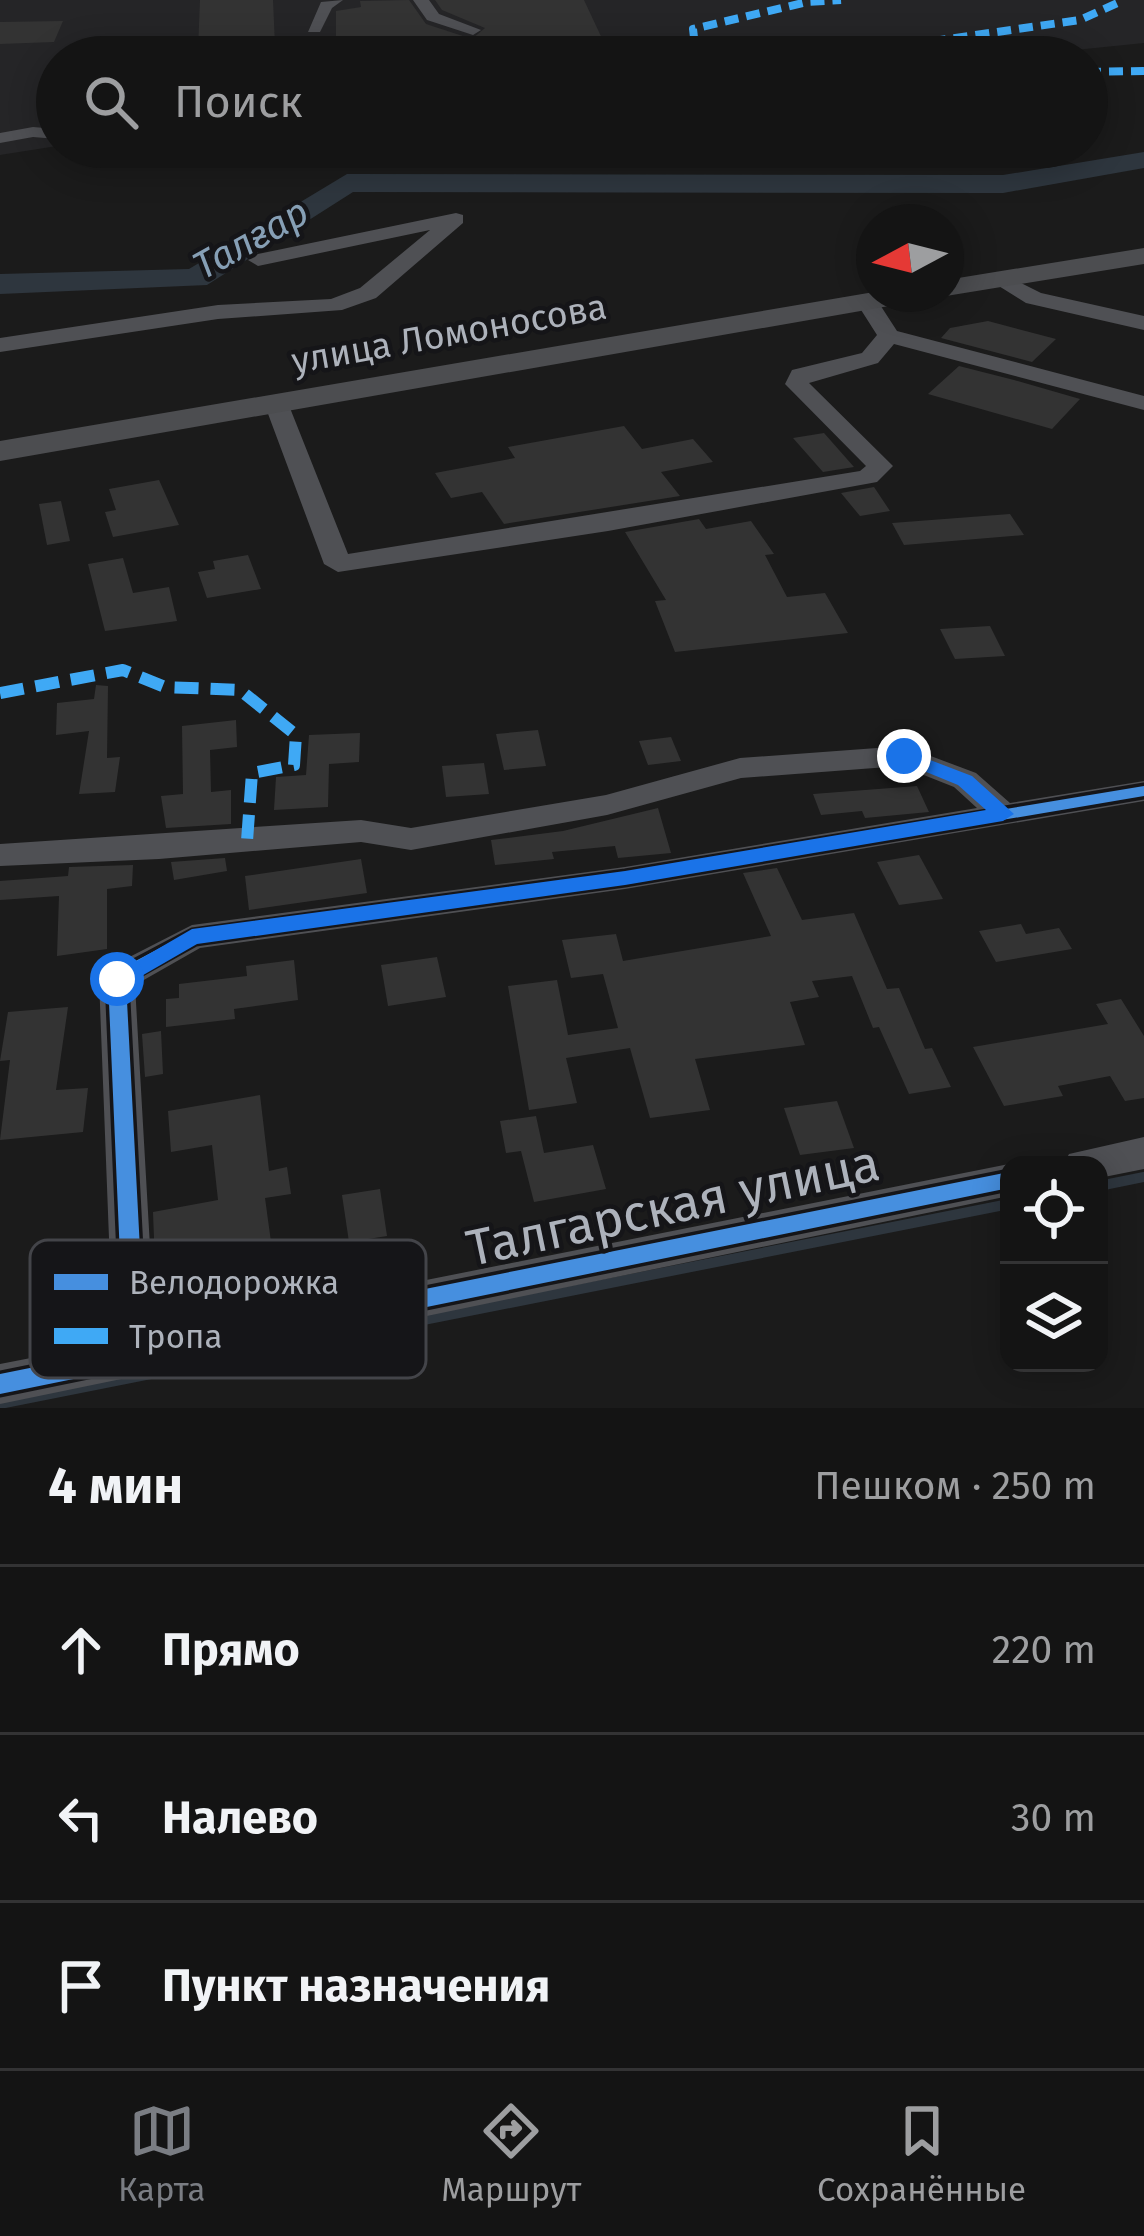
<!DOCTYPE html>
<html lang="ru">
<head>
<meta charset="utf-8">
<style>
  body { margin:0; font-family:"Fira Sans",sans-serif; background:#1d1d1d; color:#f1f3f6 }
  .controls { position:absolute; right:36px; bottom:36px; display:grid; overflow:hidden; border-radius:24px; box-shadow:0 6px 30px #0003 }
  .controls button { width:108px; height:108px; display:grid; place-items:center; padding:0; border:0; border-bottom:3px solid #333334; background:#141414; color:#f1f3f6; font:60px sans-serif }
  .compass { position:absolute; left:856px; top:204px; width:108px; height:108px; border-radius:50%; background:#141414; box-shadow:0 6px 30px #0003; rotate:263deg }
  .stop { position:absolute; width:36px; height:36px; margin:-27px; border:9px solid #1a73e8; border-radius:50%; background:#fff }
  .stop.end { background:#1a73e8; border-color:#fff; box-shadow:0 3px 12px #0008 }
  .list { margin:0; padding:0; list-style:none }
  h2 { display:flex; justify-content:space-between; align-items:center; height:156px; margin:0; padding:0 48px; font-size:51px }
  h2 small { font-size:39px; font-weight:400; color:#9d9ea0 }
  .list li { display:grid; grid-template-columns:78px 1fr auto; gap:36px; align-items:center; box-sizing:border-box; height:168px; padding:0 48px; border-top:3px solid #333334 }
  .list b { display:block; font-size:45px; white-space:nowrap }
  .list em { font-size:39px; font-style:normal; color:#9d9ea0 }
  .icon { flex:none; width:66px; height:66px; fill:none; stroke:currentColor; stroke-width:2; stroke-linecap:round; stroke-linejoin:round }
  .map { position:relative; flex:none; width:1144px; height:1408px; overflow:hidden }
  .search { position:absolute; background:#141414; box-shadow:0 6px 30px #0003; left:36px; right:36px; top:36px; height:132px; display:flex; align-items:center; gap:30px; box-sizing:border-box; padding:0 42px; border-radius:66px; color:#9d9ea0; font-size:45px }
  .sheet { height:660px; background:#141414 }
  nav { display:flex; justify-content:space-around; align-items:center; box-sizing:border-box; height:168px; border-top:3px solid #333334; background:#141414; font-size:33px; color:#9d9ea0 }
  nav a { display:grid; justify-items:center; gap:6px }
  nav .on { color:#7a7d83 }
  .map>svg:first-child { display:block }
  .built { fill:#252527 }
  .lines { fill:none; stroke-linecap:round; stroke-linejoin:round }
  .stream { stroke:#2e363e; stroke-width:10 }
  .river { fill:#2e363e; fill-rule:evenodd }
  .building { fill:#333 }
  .minor { fill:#4f5054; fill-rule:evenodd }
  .major { fill:#4c4d50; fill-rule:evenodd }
  .quiet-far1 { stroke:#3fa9f5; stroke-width:8; stroke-dasharray:14 8; stroke-linecap:butt }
  .quiet { stroke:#3fa9f5; stroke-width:12; stroke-dasharray:24 12; stroke-linecap:butt }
  .cycleway-casing { stroke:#151518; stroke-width:7 }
  .cycleway { fill:#468fdf; fill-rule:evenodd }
  .route { fill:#1a73e8 }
  .labels { text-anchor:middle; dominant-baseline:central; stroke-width:9; stroke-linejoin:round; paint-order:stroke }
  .far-street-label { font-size:36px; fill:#adb2bb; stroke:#151518 }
  .far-water-label { font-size:39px; font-style:italic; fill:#869fb5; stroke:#151518 }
  .near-street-label { font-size:51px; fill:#adb2bb; stroke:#151518 }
  .key { fill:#151518; stroke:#434449; stroke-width:3 }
  .key-label { font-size:33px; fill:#adb2bb }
</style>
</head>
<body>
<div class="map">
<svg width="1144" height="1408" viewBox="0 0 1144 1408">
  <rect width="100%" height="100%" fill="#1b1b1b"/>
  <polygon class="built" points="0,0 1144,0 1144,43 1007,57 57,57 57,146 0,155"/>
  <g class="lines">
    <g class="stream">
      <polyline points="1099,1186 1144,1177"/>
      <polyline points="0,1404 1009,1204"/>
    </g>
    <polygon class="river" points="1144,152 1144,168 1003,193 353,192 207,285 0,294 0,274 189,269 347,174 1003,175"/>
  </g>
  <g class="building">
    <polygon points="200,0 273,0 275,46 198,50"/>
    <polygon points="409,0 426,24 472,39 485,28 442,10 435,0 584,0 606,47 578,57 490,51 490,57 447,57 446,52 336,57 336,11 361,7 360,1"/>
    <polygon points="63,21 54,42 0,44 0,22"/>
    <polygon points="988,321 1056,339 1032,362 941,338 950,328"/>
    <polygon points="959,366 1014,380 1080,399 1052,429 928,394"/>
    <polygon points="624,426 642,449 693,439 713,462 661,472 680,496 504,524 482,492 451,498 435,473 515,458 508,447"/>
    <polygon points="824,433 854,467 823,472 793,438"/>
    <polygon points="159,480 179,525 113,537 105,512 116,510 109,489"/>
    <polygon points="874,487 890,511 860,516 841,493"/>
    <polygon points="61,501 70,541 47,545 39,504"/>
    <polygon points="1010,514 1024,535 904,545 892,523"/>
    <polygon points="699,519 706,529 751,521 774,554 765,555 787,597 825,593 848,633 675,652 655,601 666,600 625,532"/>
    <polygon points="248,555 261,589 207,598 198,572 215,569 213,561"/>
    <polygon points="123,558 133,593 169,587 177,621 105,631 88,564"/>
    <polygon points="990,626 1005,656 955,659 940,629"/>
    <polygon points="96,685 108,686 107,758 120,757 115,792 79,794 89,731 56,735 57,703 94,699"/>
    <polygon points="236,720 237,747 210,750 211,792 231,790 231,824 166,828 161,796 183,794 182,726"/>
    <polygon points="538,730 546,766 504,770 496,734"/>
    <polygon points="360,733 359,762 329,764 328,807 274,810 276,777 306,775 309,735"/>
    <polygon points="671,737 681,761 648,765 639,741"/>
    <polygon points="484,763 489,794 446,797 442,766"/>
    <polygon points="917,786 929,812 865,818 862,811 821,815 813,794"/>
    <polygon points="658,808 671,853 618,858 615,846 552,852 554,859 495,865 491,840 563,831"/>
    <polygon points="919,855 943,899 899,905 877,862"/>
    <polygon points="225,858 227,871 174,880 171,862"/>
    <polygon points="361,859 367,893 249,910 245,876"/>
    <polygon points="133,865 132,886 107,889 107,949 57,956 59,896 0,900 0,881 68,876 69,867"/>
    <polygon points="777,868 802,920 854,913 887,989 899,988 925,1049 932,1048 951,1087 909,1094 879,1027 873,1028 852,976 812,981 819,997 790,1002 805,1045 695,1059 710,1110 650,1118 630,1048 566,1058 577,1103 529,1110 508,986 557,980 568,1035 618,1028 603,974 571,978 562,940 616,934 623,961 771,936 743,873"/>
    <polygon points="1021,924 1026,934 1059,928 1072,949 996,962 979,931"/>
    <polygon points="437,957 446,997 388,1006 381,965"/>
    <polygon points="294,960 298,1000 234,1009 235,1019 166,1027 166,999 179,998 179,984 247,976 246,966"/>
    <polygon points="1121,999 1144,1036 1144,1098 1125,1101 1110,1076 1058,1086 1063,1096 1004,1106 973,1047 1108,1024 1096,1004"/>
    <polygon points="68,1007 56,1090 88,1088 83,1132 0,1140 10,1060 0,1061 8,1012"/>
    <polygon points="161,1031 163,1074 145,1077 142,1034"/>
    <polygon points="260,1095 269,1171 287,1167 291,1194 265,1198 274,1264 248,1269 245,1245 155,1263 153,1212 218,1200 212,1145 171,1152 168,1111"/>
    <polygon points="837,1101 854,1148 800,1155 784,1108"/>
    <polygon points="536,1116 544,1153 593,1145 606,1189 534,1202 521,1151 506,1153 500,1121"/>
    <polygon points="380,1189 387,1236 349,1242 342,1195"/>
  </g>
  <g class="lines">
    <g class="minor">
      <polygon points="343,0 332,8 320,32 308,32 321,2"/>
      <polygon points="413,0 429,0 439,14 481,30 473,35 427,20"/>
      <polygon points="33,127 57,129 57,139 33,137 0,143 0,133"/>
      <polygon points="456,213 463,215 463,223 376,298 342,310 218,319 0,352 0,338 218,305 331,299 360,288 430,230 258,266 248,260 258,254"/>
      <polygon points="1001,273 1041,293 1144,316 1144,330 1026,303 994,283 990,279"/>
      <polygon points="867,296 875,297 897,331 1144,396 1144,410 894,344 878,363 809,383 893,466 877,482 608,531 338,572 324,564 264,403 276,396 288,403 348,554 860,471 866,466 785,384 792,370 862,353 877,335 856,302"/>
      <polygon points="904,746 976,773 1010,803 1144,781 1144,801 625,889 200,948 135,985 155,1334 1009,1164 1009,1196 0,1404 0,1364 113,1342 99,979 104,970 192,925 625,867 977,808 954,787 901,766 741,778 607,815 411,850 361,842 159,859 0,866 0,844 361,820 411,828 606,795 740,758"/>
      <polygon points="1144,1137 1144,1169 1099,1178 1099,1165 1063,1165 1069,1154"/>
    </g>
    <g class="major">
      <polygon points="1144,248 1144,264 946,296 937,294 946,294 946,280"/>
      <polygon points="874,292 926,294 912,302 0,461 0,441"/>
    </g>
    <g class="quiet-far1">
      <polyline points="707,57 695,46 693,29 807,2 841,0"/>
      <polyline points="823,57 1080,20 1124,0"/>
      <polyline points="1087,72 1144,71"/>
    </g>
    <polyline class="quiet" points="0,693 123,670 165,687 240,690 296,735 294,765 252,773 247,841"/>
    <defs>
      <polygon id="cycleway" points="1144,786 1144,796 625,884 196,943 126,982 145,1345 1009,1172 1009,1188 0,1394 0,1374 124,1349 108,979 111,974 192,931 625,872"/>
    </defs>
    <use href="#cycleway" class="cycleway-casing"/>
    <use href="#cycleway" class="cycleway"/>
  </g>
  <polygon class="route" points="904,750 972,776 1014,814 1003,821 625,885 197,944 126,985 109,985 106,979 192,929 625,871 986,810 958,785 897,760 897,752"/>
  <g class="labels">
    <g class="far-street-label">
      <text transform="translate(449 334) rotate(-10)">улица Ломоносова</text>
    </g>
    <g class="far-water-label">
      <text transform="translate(251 239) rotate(-29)">Талғар</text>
    </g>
    <g class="near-street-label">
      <text transform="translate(673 1206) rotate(-12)">Талгарская улица</text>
    </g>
  </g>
  <rect x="30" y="1240" width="396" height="138" rx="18" class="key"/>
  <rect x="54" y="1274" width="54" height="16" fill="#468fdf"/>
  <rect x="54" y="1328" width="54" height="16" fill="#3fa9f5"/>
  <g class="key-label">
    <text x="129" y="1294">Велодорожка</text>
    <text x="129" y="1348">Тропа</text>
  </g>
</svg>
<div class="controls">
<button><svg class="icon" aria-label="locate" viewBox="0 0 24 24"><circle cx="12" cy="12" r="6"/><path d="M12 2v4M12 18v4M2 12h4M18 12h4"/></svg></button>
<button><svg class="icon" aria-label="layers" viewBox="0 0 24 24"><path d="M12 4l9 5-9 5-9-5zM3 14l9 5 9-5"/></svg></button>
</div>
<svg class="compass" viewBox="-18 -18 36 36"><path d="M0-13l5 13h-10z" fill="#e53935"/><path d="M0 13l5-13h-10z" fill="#9d9ea0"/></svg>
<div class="stop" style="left:117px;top:979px"></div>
<div class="stop end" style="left:904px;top:756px"></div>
<div class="search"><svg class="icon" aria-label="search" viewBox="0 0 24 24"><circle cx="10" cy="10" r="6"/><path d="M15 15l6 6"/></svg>Поиск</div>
</div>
<section class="sheet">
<h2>4 мин<small>Пешком · 250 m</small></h2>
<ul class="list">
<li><svg class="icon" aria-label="ahead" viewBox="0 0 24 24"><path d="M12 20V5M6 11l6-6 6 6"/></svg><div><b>Прямо</b></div><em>220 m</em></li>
<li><svg class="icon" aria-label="left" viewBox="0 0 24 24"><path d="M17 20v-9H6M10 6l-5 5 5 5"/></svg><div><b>Налево</b></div><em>30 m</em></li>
<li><svg class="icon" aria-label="arrive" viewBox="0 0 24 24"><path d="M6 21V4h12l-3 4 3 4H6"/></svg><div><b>Пункт назначения</b></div></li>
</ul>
</section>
<nav>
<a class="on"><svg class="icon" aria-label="map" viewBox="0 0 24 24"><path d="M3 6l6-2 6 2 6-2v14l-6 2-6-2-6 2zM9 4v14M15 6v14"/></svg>Карта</a>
<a><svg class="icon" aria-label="directions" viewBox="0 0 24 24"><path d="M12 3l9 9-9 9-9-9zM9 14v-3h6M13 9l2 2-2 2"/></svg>Маршрут</a>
<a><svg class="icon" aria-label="saved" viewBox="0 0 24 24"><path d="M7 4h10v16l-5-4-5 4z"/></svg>Сохранённые</a>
</nav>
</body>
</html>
